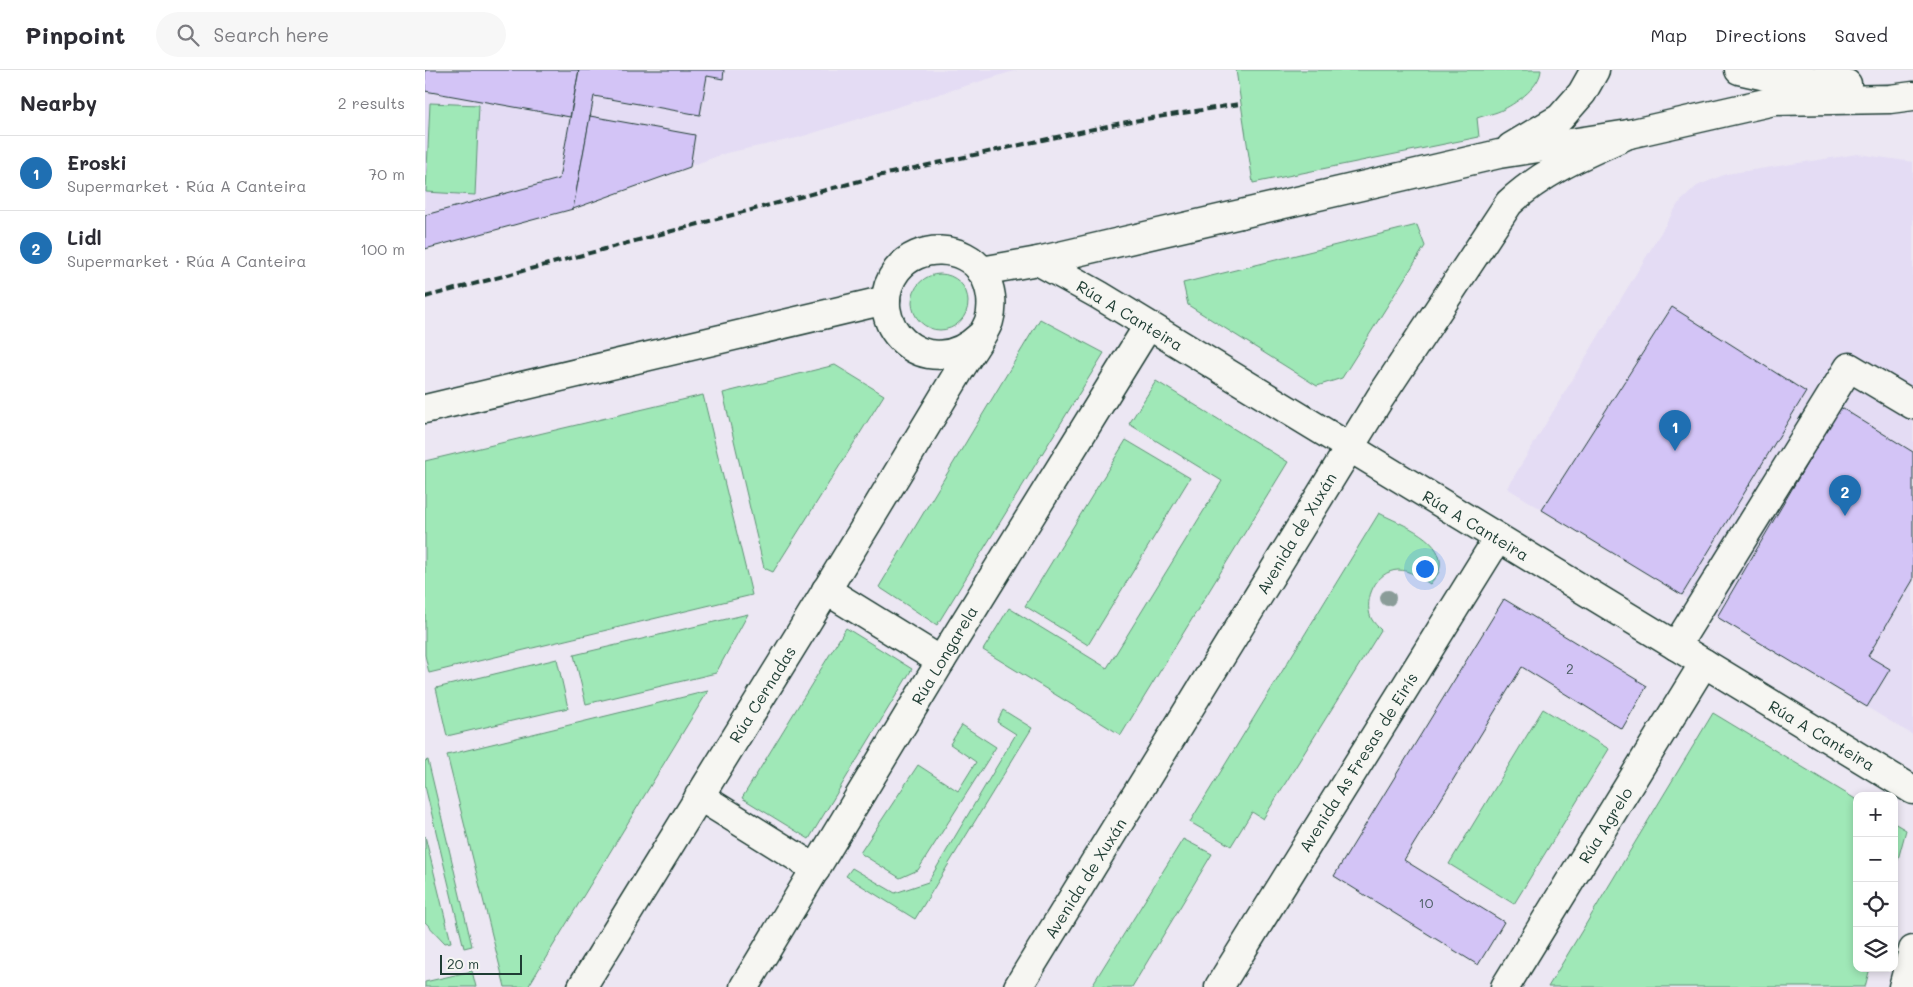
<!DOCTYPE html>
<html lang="en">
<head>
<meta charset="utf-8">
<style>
  body { margin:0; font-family:Mali,sans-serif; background:#f7f7f7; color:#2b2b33 }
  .controls { position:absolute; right:15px; bottom:15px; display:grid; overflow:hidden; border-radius:10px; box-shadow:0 2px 8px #0003 }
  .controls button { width:45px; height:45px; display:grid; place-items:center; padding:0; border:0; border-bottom:1px solid #e1e1e2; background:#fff; color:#2b2b33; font:25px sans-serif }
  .scale { position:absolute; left:15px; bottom:12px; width:82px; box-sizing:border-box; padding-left:5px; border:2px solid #1f3d34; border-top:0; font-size:14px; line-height:18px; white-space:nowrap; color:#1f3d34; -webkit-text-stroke:4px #f6f6f2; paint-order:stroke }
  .you { position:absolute; left:999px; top:498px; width:18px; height:18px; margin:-12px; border:4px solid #fff; border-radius:50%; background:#1a73e8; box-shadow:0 0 0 8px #1a73e833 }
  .badge { display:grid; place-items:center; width:32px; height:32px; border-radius:50%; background:#1f6fb2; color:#fff; font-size:16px; font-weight:700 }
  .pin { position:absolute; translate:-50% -41px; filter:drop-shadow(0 1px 2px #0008) }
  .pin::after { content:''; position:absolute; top:26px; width:18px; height:15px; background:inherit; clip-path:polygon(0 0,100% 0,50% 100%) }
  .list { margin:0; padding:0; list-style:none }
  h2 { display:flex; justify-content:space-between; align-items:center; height:65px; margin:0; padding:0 20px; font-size:21px }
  h2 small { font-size:16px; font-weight:400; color:#7c7c81 }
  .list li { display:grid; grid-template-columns:32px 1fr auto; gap:15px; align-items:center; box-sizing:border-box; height:75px; padding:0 20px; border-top:1px solid #e1e1e2 }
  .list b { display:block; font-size:19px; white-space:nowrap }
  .list p { margin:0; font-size:16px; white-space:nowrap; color:#7c7c81 }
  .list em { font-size:16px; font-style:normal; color:#7c7c81 }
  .icon { flex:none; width:28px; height:28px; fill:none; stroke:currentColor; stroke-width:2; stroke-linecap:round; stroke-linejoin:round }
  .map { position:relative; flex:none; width:1488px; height:917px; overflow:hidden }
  header { display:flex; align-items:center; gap:30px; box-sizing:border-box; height:70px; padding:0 25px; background:#fff; border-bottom:1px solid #e1e1e2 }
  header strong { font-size:24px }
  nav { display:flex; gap:28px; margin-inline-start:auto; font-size:18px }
  .search { width:350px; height:45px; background:#f7f7f7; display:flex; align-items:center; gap:12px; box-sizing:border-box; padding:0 18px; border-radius:28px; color:#7c7c81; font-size:19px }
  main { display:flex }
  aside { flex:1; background:#fff }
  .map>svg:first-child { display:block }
  .built { fill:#e4dcf4 }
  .green { fill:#9fe8b7; stroke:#5f9276 }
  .building { fill:#d3c4f6; stroke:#1f3d34 }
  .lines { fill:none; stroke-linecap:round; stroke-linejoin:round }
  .minor-casing { stroke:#1f3d34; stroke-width:31 }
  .minor { stroke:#f6f6f2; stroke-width:28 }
  .rail { stroke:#1f3d34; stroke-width:4; stroke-dasharray:8 4; stroke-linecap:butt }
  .tree { fill:#8a9c98 }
  .labels { text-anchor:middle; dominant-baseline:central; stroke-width:4; stroke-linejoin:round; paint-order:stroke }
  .number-label { font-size:14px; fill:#4c5f64 }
  .street-label { font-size:16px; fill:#1f3d34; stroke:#f6f6f2 }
</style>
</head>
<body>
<header>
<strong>Pinpoint</strong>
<div class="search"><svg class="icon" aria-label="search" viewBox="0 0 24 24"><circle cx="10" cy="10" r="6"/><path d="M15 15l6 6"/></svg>Search here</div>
<nav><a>Map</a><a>Directions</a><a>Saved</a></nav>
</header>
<main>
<aside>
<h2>Nearby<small>2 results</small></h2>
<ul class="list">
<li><span class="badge">1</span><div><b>Eroski</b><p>Supermarket · Rúa A Canteira</p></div><em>70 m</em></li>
<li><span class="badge">2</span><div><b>Lidl</b><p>Supermarket · Rúa A Canteira</p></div><em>100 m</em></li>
</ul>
</aside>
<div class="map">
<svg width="1488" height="917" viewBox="0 0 1488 917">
  <rect width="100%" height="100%" fill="#ece7f3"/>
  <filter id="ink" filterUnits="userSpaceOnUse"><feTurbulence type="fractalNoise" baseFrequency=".02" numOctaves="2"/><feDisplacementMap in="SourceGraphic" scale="10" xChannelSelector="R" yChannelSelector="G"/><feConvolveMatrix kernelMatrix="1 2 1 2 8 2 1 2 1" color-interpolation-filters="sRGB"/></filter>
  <g filter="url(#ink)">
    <g class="built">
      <polygon points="0,0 592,0 372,68 301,83 148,139 0,179"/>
      <polygon points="1433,84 1488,92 1488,665 1292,547 1082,418 1253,134 1272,116 1301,104"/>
    </g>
    <g class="green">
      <path d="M811 0H1116C1115 16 1093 32 1079 39 1070 44 1060 45 1052 48L1054 67 828 113Z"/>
      <polygon points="5,33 54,35 50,125 1,122"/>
      <polygon points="992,155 1000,176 917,308 892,316 763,235 758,213"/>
      <circle cx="515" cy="232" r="28"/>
      <polygon points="615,249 679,283 512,555 454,517"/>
      <polygon points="410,295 459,325 348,502 339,498 298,323"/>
      <polygon points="731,311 863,392 696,665 558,580 584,538 682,598 797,411 704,354"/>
      <polygon points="278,325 327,525 4,603 0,585 0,391"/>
      <polygon points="701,370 765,408 663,575 600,536"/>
      <path d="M954 443C975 454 1024 470 1014 502 1012 506 1007 511 1005 514 995 508 985 500 973 500 951 501 938 529 946 548 948 552 953 557 956 560L838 749 827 742 806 776 765 752Z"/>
      <polygon points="323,544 291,603 161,634 149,585"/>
      <polygon points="421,558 487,599 384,769 317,728"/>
      <polygon points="132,589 143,638 22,666 11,618"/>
      <polygon points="283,621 103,917 80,917 22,685"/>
      <polygon points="1118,639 1184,679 1089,834 1024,794"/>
      <polygon points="578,640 607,658 490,849 421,806 427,798 470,823 503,812 591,664 572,652"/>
      <polygon points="1288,643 1432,730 1432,898 1445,898 1440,917 1123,917"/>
      <polygon points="537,655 571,677 493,800 475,808 435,783 493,695 533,721 551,692 525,674"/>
      <polygon points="3,690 47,876 39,878 0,716 0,691"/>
      <polygon points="1469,753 1481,760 1469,804"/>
      <polygon points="0,766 26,872 20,873 0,852"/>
      <polygon points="758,769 787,784 707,917 666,917"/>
      <polygon points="47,901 51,917 0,917 0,912"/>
    </g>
    <g class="building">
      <polygon points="0,0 154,0 145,47 0,21"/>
      <polygon points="154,0 299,0 298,9 282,6 275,45 169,26 148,139 0,179 0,145 134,109"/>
      <polygon points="165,46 270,65 265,97 148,139"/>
      <polygon points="1247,237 1381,322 1257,525 1117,440"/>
      <polygon points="1415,337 1488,382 1488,510 1443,586 1465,599 1442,637 1292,547"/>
      <polygon points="1079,529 1222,616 1197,659 1097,597 979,790 1079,852 1053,895 909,806"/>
    </g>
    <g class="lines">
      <defs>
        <g id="minor">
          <polyline points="1314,0 1350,8 1422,14"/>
          <polyline points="1086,77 1135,48 1157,23 1170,0"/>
          <polyline points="613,191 674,225 1488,720"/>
          <polyline points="556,201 613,191 1074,84 1204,64 1349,31 1465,29 1488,26"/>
          <polyline points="0,339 461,230"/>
          <polyline points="401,520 516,591"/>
          <polyline points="1251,576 1424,297 1488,335"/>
          <polyline points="274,726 391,799"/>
          <path d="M157 917C255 758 354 599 451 439 478 394 506 348 533 303 542 287 558 267 564 251 569 235 566 217 558 203 539 174 493 173 472 200 434 251 501 318 555 266"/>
          <polyline points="319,917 516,591 723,256"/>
          <path d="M593 917 955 328 1084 133C1121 99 1160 84 1204 64"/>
          <polyline points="794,917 1073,468"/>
          <polyline points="1080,917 1279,593"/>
          <polyline points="1478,917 1488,880"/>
        </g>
      </defs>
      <use href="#minor" class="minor-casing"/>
      <use href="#minor" class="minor"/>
      <polyline class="rail" points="0,227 457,105 696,53 814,34"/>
    </g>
    <circle class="tree" cx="963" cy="528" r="8"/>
  </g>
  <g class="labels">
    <g class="number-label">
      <text x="1145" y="598">2</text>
      <text x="1001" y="832">10</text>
    </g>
    <g class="street-label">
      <text transform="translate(705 245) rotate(31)">Rúa A Canteira</text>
      <text transform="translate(1051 455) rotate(31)">Rúa A Canteira</text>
      <text transform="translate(871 463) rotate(-59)">Avenida de Xuxán</text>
      <text transform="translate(519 585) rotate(-59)">Rúa Longarela</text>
      <text transform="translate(337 624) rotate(-58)">Rúa Cernadas</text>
      <text transform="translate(1397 665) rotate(31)">Rúa A Canteira</text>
      <text transform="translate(933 692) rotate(-58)">Avenida As Fresas de Eirís</text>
      <text transform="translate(1180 755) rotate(-58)">Rúa Agrelo</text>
      <text transform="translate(660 808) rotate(-58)">Avenida de Xuxán</text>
    </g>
  </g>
</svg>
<div class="controls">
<button>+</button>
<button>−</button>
<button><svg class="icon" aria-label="locate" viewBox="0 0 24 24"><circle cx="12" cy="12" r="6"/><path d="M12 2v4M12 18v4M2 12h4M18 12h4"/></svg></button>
<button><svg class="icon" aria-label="layers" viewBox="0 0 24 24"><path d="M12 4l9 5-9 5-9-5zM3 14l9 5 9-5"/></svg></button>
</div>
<div class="scale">20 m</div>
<div class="you"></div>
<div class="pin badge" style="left:1250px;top:381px">1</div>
<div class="pin badge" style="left:1420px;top:446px">2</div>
</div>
</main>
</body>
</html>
